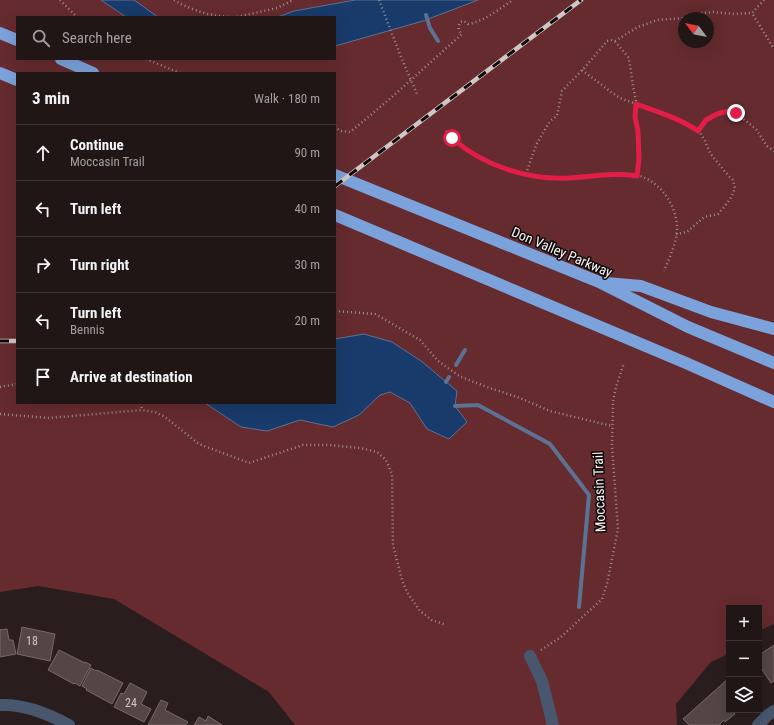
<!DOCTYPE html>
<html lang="en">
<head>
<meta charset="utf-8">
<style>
  body { margin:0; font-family:"Roboto Condensed",sans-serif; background:#281f1f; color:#f1f3f6 }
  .controls { position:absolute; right:12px; bottom:12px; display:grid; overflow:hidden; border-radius:0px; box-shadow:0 4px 16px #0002 }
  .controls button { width:36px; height:36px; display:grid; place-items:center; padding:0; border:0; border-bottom:1px solid #3d3535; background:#201616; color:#f1f3f6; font:20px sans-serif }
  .compass { position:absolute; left:678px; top:12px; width:36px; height:36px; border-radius:50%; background:#201616; box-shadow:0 4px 16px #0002; rotate:302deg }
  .stop { position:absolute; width:12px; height:12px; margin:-9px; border:3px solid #e11d48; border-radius:50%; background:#fff }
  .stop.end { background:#e11d48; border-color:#fff; box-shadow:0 1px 4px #0008 }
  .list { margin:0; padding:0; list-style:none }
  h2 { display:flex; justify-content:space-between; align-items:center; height:52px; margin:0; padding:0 16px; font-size:17px }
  h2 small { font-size:13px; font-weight:400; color:#a29fa1 }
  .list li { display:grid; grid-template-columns:26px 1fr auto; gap:12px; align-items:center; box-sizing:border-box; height:56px; padding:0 16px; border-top:1px solid #3d3535 }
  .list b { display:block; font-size:15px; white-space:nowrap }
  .list p { margin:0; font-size:13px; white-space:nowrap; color:#a29fa1 }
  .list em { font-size:13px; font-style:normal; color:#a29fa1 }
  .icon { flex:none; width:22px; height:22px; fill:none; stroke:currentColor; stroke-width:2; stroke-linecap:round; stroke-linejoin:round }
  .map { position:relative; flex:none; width:774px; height:725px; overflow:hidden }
  .search { position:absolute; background:#201616; box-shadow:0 4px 16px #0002; left:16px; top:16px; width:320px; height:44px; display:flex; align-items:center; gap:10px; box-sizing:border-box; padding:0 14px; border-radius:0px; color:#a29fa1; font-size:15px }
  .panel { position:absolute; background:#201616; box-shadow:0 4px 16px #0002; left:16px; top:72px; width:320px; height:332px; border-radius:0px }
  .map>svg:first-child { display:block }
  .green { fill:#652b2f; fill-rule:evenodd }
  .water { fill:#193b6b; stroke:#5c7293 }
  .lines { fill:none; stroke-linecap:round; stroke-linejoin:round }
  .stream { stroke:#5c7293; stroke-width:4 }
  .building { fill:#544546; stroke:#786969 }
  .path { stroke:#9b9091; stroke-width:2.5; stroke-dasharray:1 3; stroke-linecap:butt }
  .minor { stroke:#48576e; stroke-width:12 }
  .highway { stroke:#7ba2da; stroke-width:12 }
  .rail-casing { stroke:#d0c6c6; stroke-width:4.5 }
  .rail { stroke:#0e0909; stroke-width:3; stroke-dasharray:9; stroke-linecap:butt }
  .route { stroke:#e11d48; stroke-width:5 }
  .labels { text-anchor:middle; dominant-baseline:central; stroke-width:3; stroke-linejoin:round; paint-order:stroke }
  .number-label { font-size:12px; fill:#d0c6c6 }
  .street-label { font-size:14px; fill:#faf1f1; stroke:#0e0909 }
</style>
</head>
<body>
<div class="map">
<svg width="774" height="725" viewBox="0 0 774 725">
  <rect width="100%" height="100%" fill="#2a1d1e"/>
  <path class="green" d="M0 0H774V624L759 631V608H729V651L724 656 711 662 676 704 677 725H295L269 692 114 599 38 586 0 592ZM17 17H335V59H17ZM684 18H708V42H684ZM17 73H335V403H17Z"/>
  <g class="water">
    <polygon points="101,0 134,0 158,17 126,17"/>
    <polygon points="355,0 478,0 423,21 335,46 335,17 278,17 294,11"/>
    <polygon points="364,334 392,342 421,361 457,391 455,406 467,422 449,439 427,429 410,403 390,392 380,395 359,415 333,427 300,420 267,431 241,427 205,403 335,403 335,339"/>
  </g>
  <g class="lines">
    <g class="stream">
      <polyline points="426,15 430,28 438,41"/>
      <polyline points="456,365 465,350"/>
      <polyline points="446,382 449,377"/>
      <polyline points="455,406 478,405 550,444 589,495 579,607"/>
    </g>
  </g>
  <g class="building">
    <polygon points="22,627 55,634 50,661 17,654"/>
    <polygon points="0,629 0,630 7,629 9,640 13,640 16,654 0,657"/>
    <polygon points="774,645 774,681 771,683 759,665 759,655"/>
    <polygon points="59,650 85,663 85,662 91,665 80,686 75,683 74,684 48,670"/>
    <polygon points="91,668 96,671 97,670 123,683 112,704 86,690 87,689 82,686"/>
    <polygon points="729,678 729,710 736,710 733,712 735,714 725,722 724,720 719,725 689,725 683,719"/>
    <polygon points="130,683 147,692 141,704 151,709 144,722 114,707 121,693 124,694"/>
    <polygon points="161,700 168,703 165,710 188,722 186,725 148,725"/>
    <polygon points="208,716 222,725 194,725 199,717 206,721"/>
  </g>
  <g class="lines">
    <g class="path">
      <polyline points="60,0 77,17"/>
      <path d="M174 0C191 10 210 16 229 17"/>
      <polyline points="379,0 401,57 417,94"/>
      <polyline points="764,0 752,13 774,49"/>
      <polyline points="237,17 277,8 293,0"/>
      <polyline points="615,41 638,27 657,20 685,18 696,14 713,12 734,14 752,13"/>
      <polyline points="146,59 180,73"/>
      <polyline points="582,70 611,92 620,98 664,114 670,116 699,131 705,141 710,153 726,173 733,180 735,188 732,196 724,207 718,214 704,217 687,232 676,234"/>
      <path d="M335 126 340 131 350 132C389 101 425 67 462 34 458 30 458 28 460 22L464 21 468 24C485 21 499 9 513 0"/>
      <path d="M446 131C473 165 529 180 570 178 591 176 617 171 637 175 661 181 678 207 677 231 676 244 669 259 664 271"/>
      <polyline points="698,131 706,119 717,114 728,111 736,113 756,129 767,146 774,151"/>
      <polyline points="526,174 536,145 550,121 557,116 562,91 586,66 607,41 611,40 615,42 619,46 628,57 630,65 633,86 636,101 637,107 635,117 638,131 639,159 637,175"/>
      <polyline points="335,311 375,314 420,340 438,361 461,377 487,387 520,398 550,411 612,426"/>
      <polyline points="0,387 17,384"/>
      <polyline points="141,403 142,410"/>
      <polyline points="0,414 49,418 142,410 155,412 165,417 199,444 249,463 303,445 328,445 360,448 377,452 386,460 392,474 393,545 402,580 407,592 420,611 432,620 446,625"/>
      <polyline points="541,650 561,637 602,599 607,584 618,529 612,446 613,401 616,387 624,363"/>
    </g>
    <g class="minor">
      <polyline points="530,656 542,681 553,725"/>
      <path d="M0 705C25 704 48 714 69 725"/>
      <polyline points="758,725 768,715 774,711"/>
    </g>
    <g class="highway">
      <polyline points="0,33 17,40"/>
      <polyline points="61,59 93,73"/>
      <polyline points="0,73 17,80"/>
      <polyline points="335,175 599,282 688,327 774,363"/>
      <polyline points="335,215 686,363 774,402"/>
      <polyline points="606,283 641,286 711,312 774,329"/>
    </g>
    <defs>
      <g id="rail">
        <polyline points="335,186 581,0"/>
        <polyline points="0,341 17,341"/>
      </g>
    </defs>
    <use href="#rail" class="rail-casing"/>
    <use href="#rail" class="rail"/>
  </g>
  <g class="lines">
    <path class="route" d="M452 138C483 166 528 180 569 178 592 177 615 172 637 176L639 159 638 131 635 117 636 104C658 112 679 118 698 131L706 120 717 114 728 111 736 113"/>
  </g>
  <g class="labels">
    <g class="number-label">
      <text x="32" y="641">18</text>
      <text x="131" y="703">24</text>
    </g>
    <g class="street-label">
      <text transform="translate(562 252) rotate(23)">Don Valley Parkway</text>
      <text transform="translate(599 492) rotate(-92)">Moccasin Trail</text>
    </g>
  </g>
</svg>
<div class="controls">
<button>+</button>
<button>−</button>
<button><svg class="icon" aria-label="layers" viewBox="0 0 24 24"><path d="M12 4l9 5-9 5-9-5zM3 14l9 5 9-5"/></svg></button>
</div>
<svg class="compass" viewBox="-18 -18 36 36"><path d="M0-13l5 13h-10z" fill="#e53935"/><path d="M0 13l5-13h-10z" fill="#a29fa1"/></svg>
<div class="stop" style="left:452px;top:138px"></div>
<div class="stop end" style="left:736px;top:113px"></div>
<div class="search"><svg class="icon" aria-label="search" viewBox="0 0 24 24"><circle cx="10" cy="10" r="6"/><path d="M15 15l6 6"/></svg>Search here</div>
<section class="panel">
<h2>3 min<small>Walk · 180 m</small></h2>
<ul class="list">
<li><svg class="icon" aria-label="ahead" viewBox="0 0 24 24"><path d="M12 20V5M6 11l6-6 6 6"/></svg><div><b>Continue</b><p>Moccasin Trail</p></div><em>90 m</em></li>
<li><svg class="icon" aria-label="left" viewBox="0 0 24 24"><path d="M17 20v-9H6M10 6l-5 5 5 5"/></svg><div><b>Turn left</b></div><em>40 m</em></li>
<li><svg class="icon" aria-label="right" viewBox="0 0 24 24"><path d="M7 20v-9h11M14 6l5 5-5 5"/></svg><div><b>Turn right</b></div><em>30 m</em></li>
<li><svg class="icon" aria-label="left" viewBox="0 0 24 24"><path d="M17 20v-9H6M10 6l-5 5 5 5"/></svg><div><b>Turn left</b><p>Bennis</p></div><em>20 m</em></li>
<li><svg class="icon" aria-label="arrive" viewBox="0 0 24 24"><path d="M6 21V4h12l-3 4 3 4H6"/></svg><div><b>Arrive at destination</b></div></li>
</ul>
</section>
</div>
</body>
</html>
